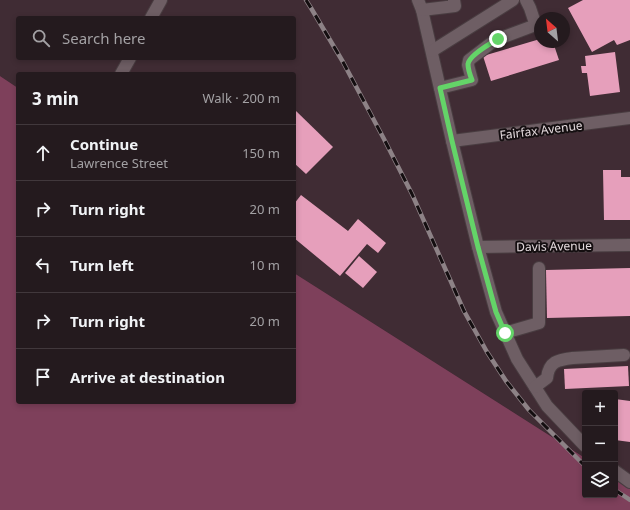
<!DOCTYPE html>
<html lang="en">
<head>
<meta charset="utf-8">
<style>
  body { margin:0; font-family:"Noto Sans",sans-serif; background:#30272b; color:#f1f3f6 }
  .controls { position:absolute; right:12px; bottom:12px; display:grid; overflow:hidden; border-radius:4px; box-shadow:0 2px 6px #0003 }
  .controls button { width:36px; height:36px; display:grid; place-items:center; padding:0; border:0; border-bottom:1px solid #41383c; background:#241a1e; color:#f1f3f6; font:20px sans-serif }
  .compass { position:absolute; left:534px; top:12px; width:36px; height:36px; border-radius:50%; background:#241a1e; box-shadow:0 2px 6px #0003; rotate:332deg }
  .stop { position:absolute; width:12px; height:12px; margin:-9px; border:3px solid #64d468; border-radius:50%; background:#fff }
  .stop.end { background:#64d468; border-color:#fff; box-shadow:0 1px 4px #0008 }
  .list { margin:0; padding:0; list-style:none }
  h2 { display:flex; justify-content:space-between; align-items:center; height:52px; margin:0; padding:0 16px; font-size:17px }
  h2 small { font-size:13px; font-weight:400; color:#a3a1a4 }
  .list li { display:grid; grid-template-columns:26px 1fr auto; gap:12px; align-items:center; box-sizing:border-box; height:56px; padding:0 16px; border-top:1px solid #41383c }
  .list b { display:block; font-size:15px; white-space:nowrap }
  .list p { margin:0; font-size:13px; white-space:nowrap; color:#a3a1a4 }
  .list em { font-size:13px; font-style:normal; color:#a3a1a4 }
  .icon { flex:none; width:22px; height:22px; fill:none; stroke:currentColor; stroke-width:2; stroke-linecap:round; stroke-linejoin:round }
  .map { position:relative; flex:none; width:630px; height:510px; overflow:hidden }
  .search { position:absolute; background:#241a1e; box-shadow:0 2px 6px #0003; left:16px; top:16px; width:280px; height:44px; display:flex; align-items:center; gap:10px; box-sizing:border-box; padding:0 14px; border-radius:4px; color:#a3a1a4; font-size:15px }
  .panel { position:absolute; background:#241a1e; box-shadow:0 2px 6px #0003; left:16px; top:72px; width:280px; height:332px; border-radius:4px }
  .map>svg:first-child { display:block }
  .built { fill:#402c34; fill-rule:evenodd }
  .forest { fill:#7e405b }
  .building { fill:#e69fbb }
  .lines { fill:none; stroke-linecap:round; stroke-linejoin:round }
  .minor-casing { stroke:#493d41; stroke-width:14 }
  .minor { stroke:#6e5e64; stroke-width:12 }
  .rail-casing { stroke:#8d8286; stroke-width:4.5 }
  .rail { stroke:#140e10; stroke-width:3; stroke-dasharray:9; stroke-linecap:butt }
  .route { stroke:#64d468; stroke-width:5 }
  .labels { text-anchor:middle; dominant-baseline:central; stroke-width:4; stroke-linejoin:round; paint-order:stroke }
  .street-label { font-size:12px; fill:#e4dadd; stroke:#140e10 }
</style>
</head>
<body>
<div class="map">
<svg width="630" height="510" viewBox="0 0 630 510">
  <rect width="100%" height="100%" fill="#302228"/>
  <path class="built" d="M0 0H630V486L615 477V393H585V458L294 273V74H18V88L0 76ZM18 18H294V58H18ZM540 18H564V42H540Z"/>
  <polygon class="forest" points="0,76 18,88 18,402 294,402 294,273 585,458 585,495 615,495 615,477 630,486 630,510 0,510"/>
  <g class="building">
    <polygon points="583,0 630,0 630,40 617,45 614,40 592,52 568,8"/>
    <polygon points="540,39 540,42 553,42 559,60 491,81 483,56"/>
    <polygon points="615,52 620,92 590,96 587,73 582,73 581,66 586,66 585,56"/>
    <polygon points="294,110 295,110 333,147 306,174 294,163"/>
    <polygon points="603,170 621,170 621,177 630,177 630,220 604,220"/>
    <polygon points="301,195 348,231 358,219 386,243 378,253 367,244 340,276 294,238 294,204"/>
    <polygon points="359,256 377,272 363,288 345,273"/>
    <polygon points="630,268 630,316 547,318 546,270"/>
    <polygon points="628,366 629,386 565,389 564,369"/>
    <polygon points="615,399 630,401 630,442 615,440"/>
  </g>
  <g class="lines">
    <defs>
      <g id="minor">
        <polyline points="418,0 422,10 452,141 478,247 496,312 517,359 547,406 585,446"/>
        <polyline points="422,10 455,6 454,0"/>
        <polyline points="151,18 161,0"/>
        <polyline points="432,51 513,0"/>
        <polyline points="121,74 130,58"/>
        <polyline points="440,88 472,80 468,65 469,60 490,44 498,39 533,26 535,23 530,8 526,0"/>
        <polyline points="452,141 630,118"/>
        <polyline points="478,247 630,245"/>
        <polyline points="505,333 539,323 539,268"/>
        <path d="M535 387 547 378C549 361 558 360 573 358L624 355"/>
        <polyline points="615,471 630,482"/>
      </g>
    </defs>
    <use href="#minor" class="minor-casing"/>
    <use href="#minor" class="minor"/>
    <defs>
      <g id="rail">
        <polyline points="306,0 311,8 343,62 384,139 412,194 464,311 487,352 506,381 529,410 585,466"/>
        <polyline points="615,490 630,500"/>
      </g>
    </defs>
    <use href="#rail" class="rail-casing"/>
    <use href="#rail" class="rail"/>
  </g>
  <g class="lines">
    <path class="route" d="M498 39C491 43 469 56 468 64 468 69 470 75 472 80L440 88 452 141 478 247 496 312 505 333"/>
  </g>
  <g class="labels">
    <g class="street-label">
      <text transform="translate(541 130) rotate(-7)">Fairfax Avenue</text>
      <text transform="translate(554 246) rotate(-1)">Davis Avenue</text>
    </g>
  </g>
</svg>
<div class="controls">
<button>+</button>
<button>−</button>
<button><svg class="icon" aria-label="layers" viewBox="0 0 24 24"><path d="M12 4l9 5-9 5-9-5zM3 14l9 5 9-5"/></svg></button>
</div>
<svg class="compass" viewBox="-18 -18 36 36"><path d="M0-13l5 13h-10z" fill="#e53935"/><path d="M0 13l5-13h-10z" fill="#a3a1a4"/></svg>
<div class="stop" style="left:505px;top:333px"></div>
<div class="stop end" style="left:498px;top:39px"></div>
<div class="search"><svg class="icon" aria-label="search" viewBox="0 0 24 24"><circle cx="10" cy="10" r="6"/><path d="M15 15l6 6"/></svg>Search here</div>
<section class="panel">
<h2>3 min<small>Walk · 200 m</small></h2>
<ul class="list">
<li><svg class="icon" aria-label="ahead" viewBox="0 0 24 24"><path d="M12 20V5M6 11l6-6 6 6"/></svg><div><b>Continue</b><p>Lawrence Street</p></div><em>150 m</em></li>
<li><svg class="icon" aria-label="right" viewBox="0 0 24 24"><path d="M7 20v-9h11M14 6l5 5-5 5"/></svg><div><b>Turn right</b></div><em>20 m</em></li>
<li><svg class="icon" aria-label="left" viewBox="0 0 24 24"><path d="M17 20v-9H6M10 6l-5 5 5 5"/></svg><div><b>Turn left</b></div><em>10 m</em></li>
<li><svg class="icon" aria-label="right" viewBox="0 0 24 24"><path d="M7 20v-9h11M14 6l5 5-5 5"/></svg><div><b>Turn right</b></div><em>20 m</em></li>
<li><svg class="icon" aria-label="arrive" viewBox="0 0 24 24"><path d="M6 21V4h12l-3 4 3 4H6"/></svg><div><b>Arrive at destination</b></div></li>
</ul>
</section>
</div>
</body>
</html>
